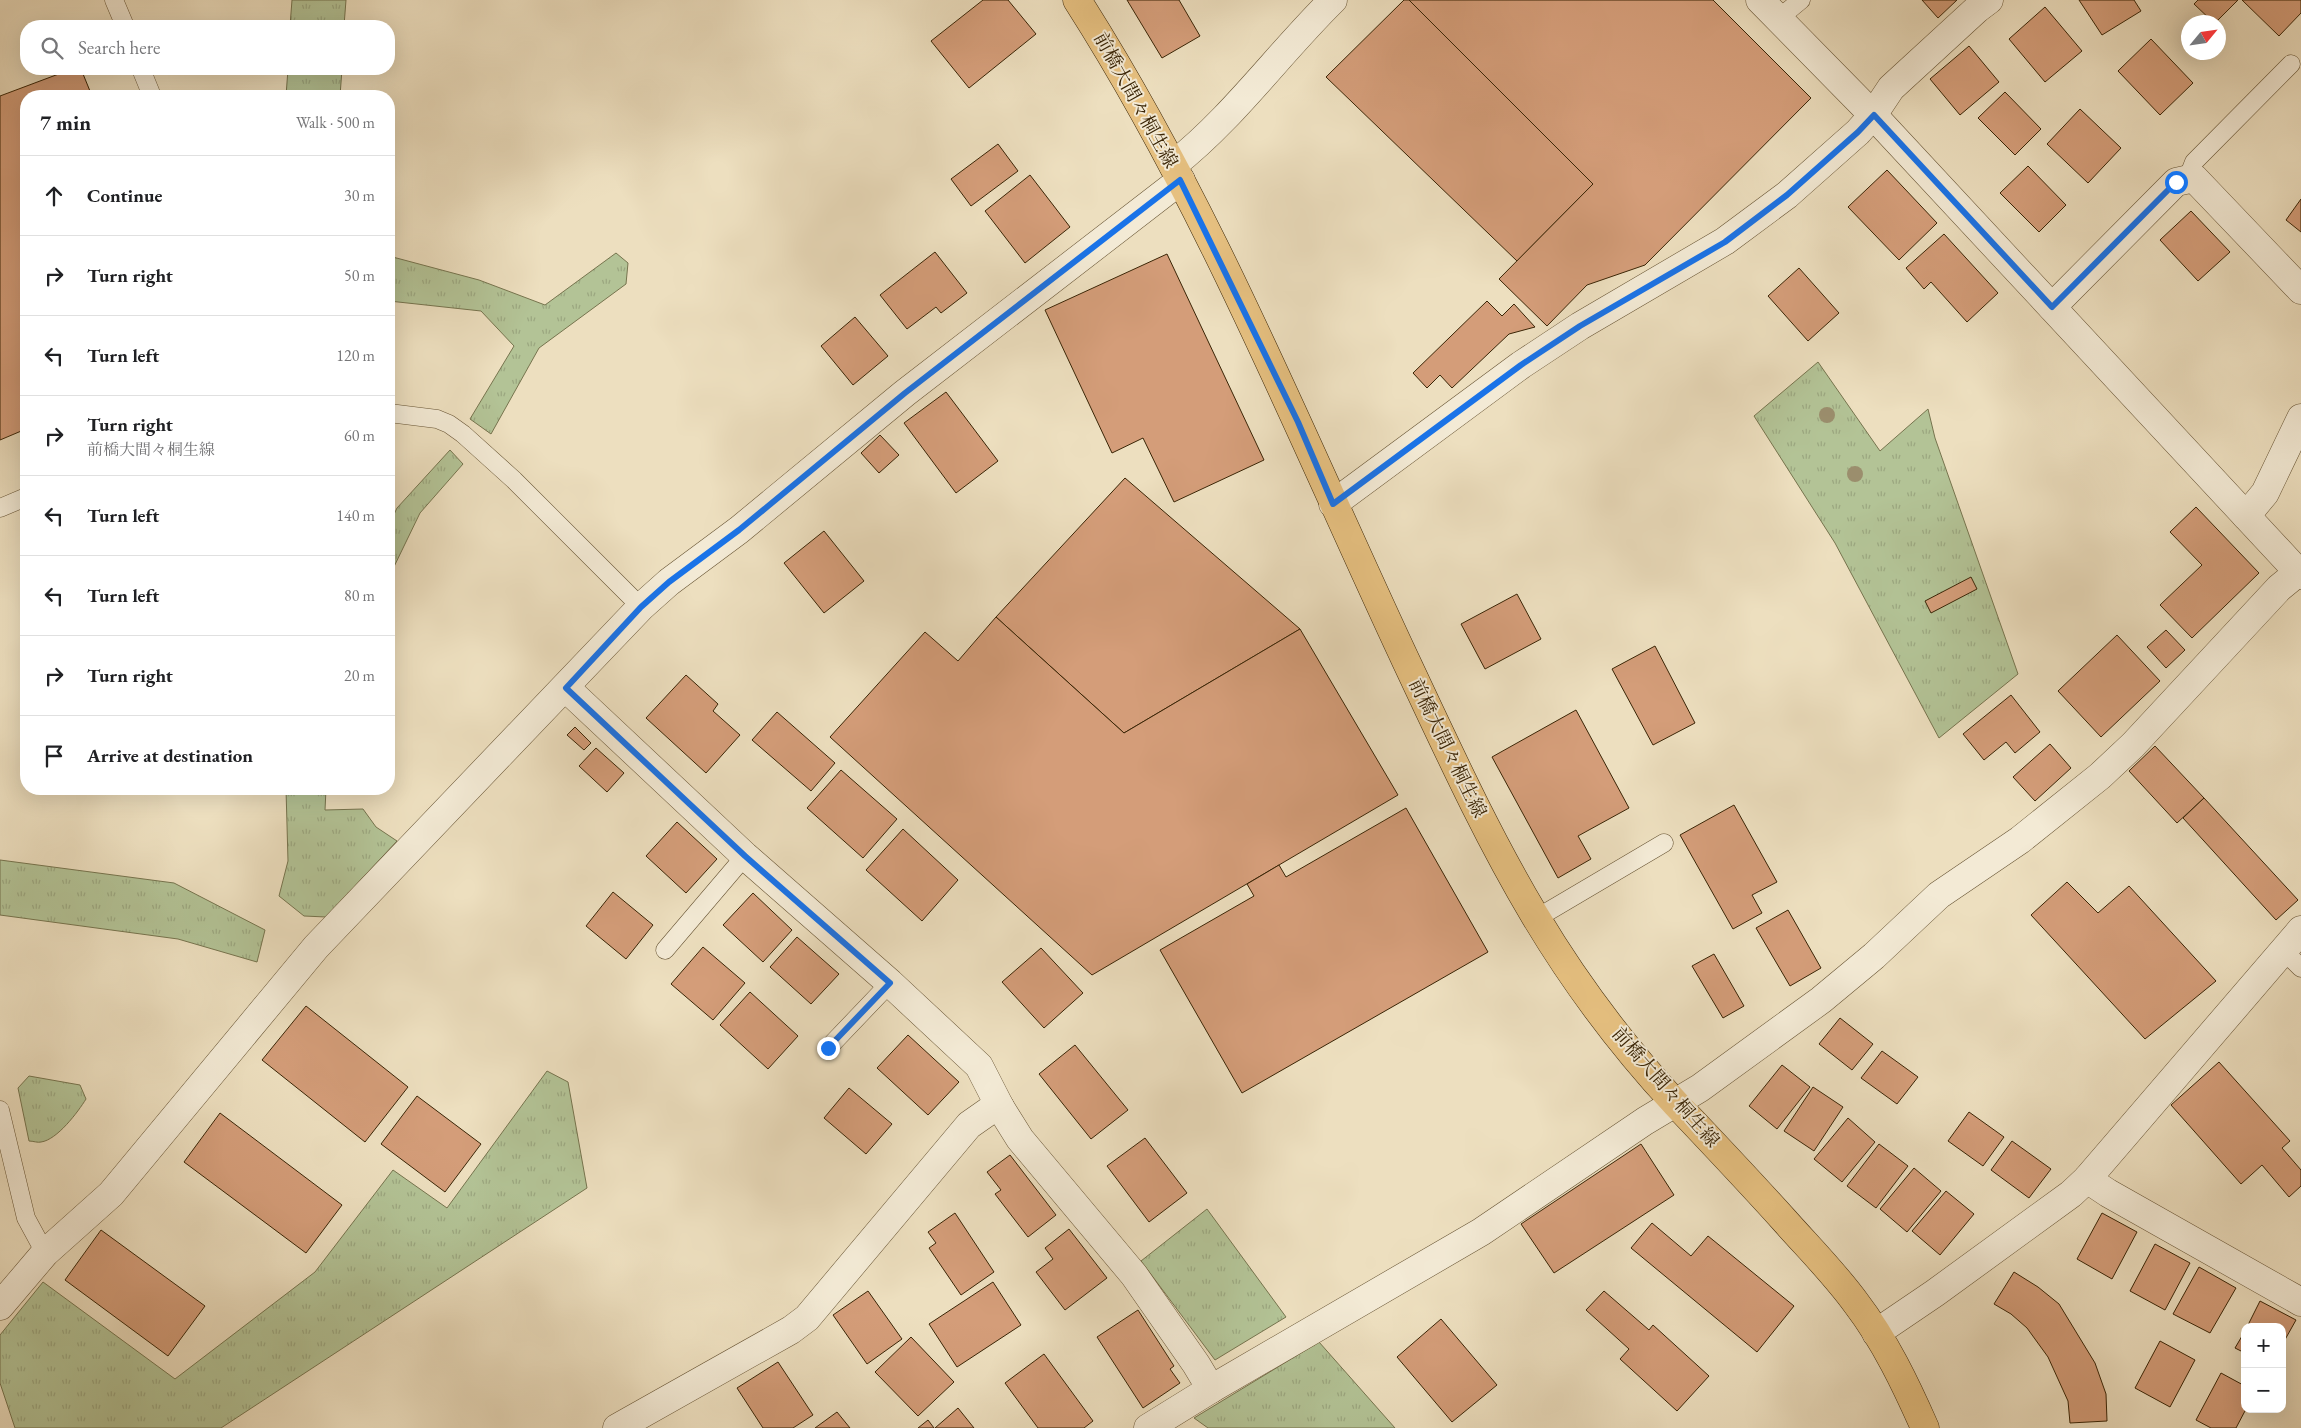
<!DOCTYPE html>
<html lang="en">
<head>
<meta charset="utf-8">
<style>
  body { margin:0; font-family:"EB Garamond","Noto Serif JP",serif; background:#f6f6f6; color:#202124 }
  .controls { position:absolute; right:15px; bottom:15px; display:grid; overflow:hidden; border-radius:10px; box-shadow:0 5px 20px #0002 }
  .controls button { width:45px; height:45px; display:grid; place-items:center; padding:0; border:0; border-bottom:1px solid #e0e0e0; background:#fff; color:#202124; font:25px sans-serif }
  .compass { position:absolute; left:2181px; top:15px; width:45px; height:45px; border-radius:50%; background:#fff; box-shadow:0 5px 20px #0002; rotate:61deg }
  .stop { position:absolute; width:15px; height:15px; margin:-11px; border:4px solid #1a73e8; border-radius:50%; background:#fff }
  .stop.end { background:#1a73e8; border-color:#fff; box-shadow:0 1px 5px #0008 }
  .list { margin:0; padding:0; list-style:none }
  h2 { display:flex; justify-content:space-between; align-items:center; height:65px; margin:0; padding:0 20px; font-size:21px }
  h2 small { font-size:16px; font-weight:400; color:#757577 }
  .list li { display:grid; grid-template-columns:32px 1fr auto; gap:15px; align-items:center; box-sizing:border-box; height:80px; padding:0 20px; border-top:1px solid #e0e0e0 }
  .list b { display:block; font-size:19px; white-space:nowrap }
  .list p { margin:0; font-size:16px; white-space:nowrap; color:#757577 }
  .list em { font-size:16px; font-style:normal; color:#757577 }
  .icon { flex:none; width:28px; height:28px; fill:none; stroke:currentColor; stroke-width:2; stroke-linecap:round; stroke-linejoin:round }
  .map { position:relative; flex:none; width:2301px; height:1428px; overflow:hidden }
  .search { position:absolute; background:#fff; box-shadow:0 5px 20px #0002; left:20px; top:20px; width:375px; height:55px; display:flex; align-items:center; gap:12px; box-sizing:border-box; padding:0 18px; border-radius:20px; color:#757577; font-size:19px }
  .panel { position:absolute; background:#fff; box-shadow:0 5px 20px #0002; left:20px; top:90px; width:375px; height:705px; border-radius:20px }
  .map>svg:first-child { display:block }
  .grass { fill:url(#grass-tufts); stroke:#76744e }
  .building { fill:#d49d79; stroke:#3a2506 }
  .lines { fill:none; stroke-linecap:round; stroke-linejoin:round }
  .service-casing { stroke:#675434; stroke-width:19 }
  .minor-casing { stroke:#675434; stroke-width:29 }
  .primary-casing { stroke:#3a2506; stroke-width:29 }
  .service { stroke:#f3ead5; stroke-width:18 }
  .minor { stroke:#f3ead5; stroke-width:28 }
  .primary { stroke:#e6c080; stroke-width:28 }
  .tree { fill:#9b8e6d }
  .route { stroke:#1a73e8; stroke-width:6 }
  .labels { text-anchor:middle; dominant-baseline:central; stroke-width:4; stroke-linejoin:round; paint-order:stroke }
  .street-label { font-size:19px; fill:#3a2506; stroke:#f3ead5 }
</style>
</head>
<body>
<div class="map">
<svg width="2301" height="1428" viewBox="0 0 2301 1428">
  <defs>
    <pattern id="grass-tufts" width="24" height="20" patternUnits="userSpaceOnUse" patternTransform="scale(1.25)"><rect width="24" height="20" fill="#b3c396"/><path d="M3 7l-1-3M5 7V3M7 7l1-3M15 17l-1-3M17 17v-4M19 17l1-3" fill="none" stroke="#9ba780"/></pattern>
  </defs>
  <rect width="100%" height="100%" fill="#eddfbf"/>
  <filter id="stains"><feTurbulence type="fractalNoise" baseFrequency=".004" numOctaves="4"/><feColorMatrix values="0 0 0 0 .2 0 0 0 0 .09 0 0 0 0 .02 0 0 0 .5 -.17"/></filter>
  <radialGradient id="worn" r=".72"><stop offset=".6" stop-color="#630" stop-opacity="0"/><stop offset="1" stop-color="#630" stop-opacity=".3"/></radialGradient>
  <g class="grass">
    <polygon points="292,0 346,0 344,26 290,26"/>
    <polygon points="288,69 342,69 340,96 286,96"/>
    <polygon points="616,253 628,263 626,284 539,348 491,434 470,419 514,346 481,311 389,301 389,256 479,280 545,305"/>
    <polygon points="1818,362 1880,451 1928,409 1935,438 2018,674 1939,738 1835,543 1754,416"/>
    <polygon points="450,450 463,464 420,513 389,577 389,525 397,508"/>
    <polygon points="286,789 326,789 325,810 363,809 376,827 397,841 326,917 304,916 279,896 288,861"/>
    <polygon points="0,860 174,883 265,930 257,962 178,939 0,915"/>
    <polygon points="547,1071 568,1082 587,1188 221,1428 15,1428 0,1383 0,1335 43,1282 175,1379 315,1272 393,1170 447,1208"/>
    <path d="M29 1076 80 1085 86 1099C78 1112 57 1140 41 1142 38 1143 33 1141 29 1141L18 1088Z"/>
    <polygon points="1207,1209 1286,1317 1215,1360 1141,1261"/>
    <polygon points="1319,1342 1395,1428 1208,1428 1194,1418"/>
  </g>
  <g class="building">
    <polygon points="983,0 1008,0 1036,34 969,88 931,41"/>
    <polygon points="1127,0 1179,0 1200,36 1162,58"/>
    <polygon points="1404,0 1409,0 1593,184 1517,261 1326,77"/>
    <polygon points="1409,0 1713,0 1811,98 1645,265 1587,285 1547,326 1499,279 1593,184"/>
    <polygon points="1922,0 1957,0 1938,18"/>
    <polygon points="2079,0 2134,0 2141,11 2102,35"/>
    <polygon points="2198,0 2238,0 2216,22 2213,22 2194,4"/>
    <polygon points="2242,0 2301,0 2301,13 2279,36"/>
    <polygon points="2045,7 2082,51 2045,82 2009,39"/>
    <polygon points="2151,39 2193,83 2160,115 2118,71"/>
    <polygon points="1969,46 1999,82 1960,115 1930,79"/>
    <polygon points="72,69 81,69 92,96 26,96 26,429 0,440 0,96"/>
    <polygon points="2005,92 2041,129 2015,155 1978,118"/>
    <polygon points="2080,109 2121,148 2088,183 2047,144"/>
    <polygon points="998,144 1018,171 971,206 951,179"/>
    <polygon points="2028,166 2066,205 2039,232 2000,193"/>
    <polygon points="1887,170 1937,223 1899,260 1848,207"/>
    <polygon points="1030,175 1070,227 1025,263 985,211"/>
    <polygon points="2301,199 2301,232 2286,220"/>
    <polygon points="2191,211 2230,252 2198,281 2160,240"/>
    <polygon points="1944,234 1998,293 1967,322 1931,282 1924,289 1906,268"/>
    <polygon points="935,252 967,293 941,313 936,307 907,329 880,295"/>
    <polygon points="1167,254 1264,460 1174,502 1143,438 1112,453 1045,310"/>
    <polygon points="1799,268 1839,313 1808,341 1768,296"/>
    <polygon points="1487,301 1502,316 1514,304 1535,327 1509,334 1452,388 1440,375 1427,388 1413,373"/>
    <polygon points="855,317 888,356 853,385 821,346"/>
    <polygon points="946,392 998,461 956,493 904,423"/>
    <polygon points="880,435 899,455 879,473 861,453"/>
    <polygon points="1125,478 1300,629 1124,733 996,617"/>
    <polygon points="2196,507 2259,573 2192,638 2160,605 2202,565 2170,532"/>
    <polygon points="824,531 864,581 824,613 784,563"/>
    <polygon points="1971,577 1977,589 1931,613 1925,601"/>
    <polygon points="1517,594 1541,639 1485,669 1461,624"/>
    <polygon points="996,617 1124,733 1300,629 1398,795 1092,975 830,737 925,632 958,661"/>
    <polygon points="2166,630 2185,650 2166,668 2147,647"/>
    <polygon points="2117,635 2160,681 2101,737 2058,691"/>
    <polygon points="1655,646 1695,723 1653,745 1612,669"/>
    <polygon points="686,675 718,704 713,711 740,735 706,773 646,718"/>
    <polygon points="2011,695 2040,732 2015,753 2006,742 1984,760 1963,734"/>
    <polygon points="1576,710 1629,808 1578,836 1591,859 1558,878 1492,757"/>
    <polygon points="777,712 835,763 811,791 752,740"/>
    <polygon points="575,727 591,743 584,750 567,735"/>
    <polygon points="2050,744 2071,768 2035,801 2013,777"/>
    <polygon points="2155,746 2204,798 2177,823 2129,771"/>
    <polygon points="596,748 624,773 607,792 579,766"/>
    <polygon points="841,770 897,819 863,858 807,808"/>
    <polygon points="2204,798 2298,900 2276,920 2183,818"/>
    <polygon points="1734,805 1777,882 1752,895 1762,913 1733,929 1680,835"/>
    <polygon points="1406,808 1488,952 1242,1093 1160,950 1254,896 1247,884 1279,865 1286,877"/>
    <polygon points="677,822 717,859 686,893 646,856"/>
    <polygon points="903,829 958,880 922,921 866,870"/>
    <polygon points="2067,882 2098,913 2129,886 2216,981 2145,1039 2031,915"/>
    <polygon points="613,892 653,925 626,959 586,926"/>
    <polygon points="753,893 792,930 763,962 723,925"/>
    <polygon points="1788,910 1821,968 1790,986 1756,928"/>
    <polygon points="797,937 839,974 811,1004 770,967"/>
    <polygon points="703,947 745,983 713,1020 671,984"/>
    <polygon points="1041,948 1083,993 1044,1028 1002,982"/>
    <polygon points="1714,954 1744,1006 1723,1018 1692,966"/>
    <polygon points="750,992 798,1036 768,1069 720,1025"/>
    <polygon points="306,1006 408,1087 365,1142 262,1060"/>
    <polygon points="1840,1018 1873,1044 1852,1070 1819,1044"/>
    <polygon points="908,1035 959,1082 928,1115 877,1068"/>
    <polygon points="1075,1045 1128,1110 1091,1139 1039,1074"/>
    <polygon points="1882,1051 1918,1077 1897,1104 1861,1078"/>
    <polygon points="2219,1062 2290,1141 2282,1148 2301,1170 2301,1186 2289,1197 2262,1165 2241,1184 2171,1105"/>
    <polygon points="1782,1065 1810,1087 1777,1129 1749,1106"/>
    <polygon points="1813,1087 1843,1107 1814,1151 1784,1131"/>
    <polygon points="849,1088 892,1124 866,1154 824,1118"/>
    <polygon points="417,1096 481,1144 445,1192 381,1144"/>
    <polygon points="1969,1112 2004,1137 1983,1166 1948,1141"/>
    <polygon points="220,1113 342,1205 306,1253 184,1162"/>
    <polygon points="1848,1118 1875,1142 1842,1182 1814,1159"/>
    <polygon points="1145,1138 1187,1193 1149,1222 1107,1166"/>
    <polygon points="2012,1141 2051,1169 2029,1198 1991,1170"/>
    <polygon points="1641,1144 1674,1195 1554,1273 1521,1224"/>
    <polygon points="1879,1144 1908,1166 1876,1208 1847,1186"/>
    <polygon points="1010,1155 1056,1215 1028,1237 995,1194 1001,1190 987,1172"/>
    <polygon points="1914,1168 1941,1191 1907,1232 1880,1209"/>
    <polygon points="1946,1191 1974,1214 1940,1255 1912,1231"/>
    <polygon points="955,1213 994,1272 961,1295 929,1248 936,1243 928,1232"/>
    <polygon points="2102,1213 2137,1232 2112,1279 2077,1259"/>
    <polygon points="1652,1223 1691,1256 1708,1236 1794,1306 1757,1352 1631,1248"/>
    <polygon points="1069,1229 1107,1278 1065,1310 1036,1272 1053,1259 1045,1248"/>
    <polygon points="101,1230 205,1306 168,1356 65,1280"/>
    <polygon points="2155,1244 2190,1263 2165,1310 2130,1291"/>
    <polygon points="2199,1267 2236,1288 2210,1333 2173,1314"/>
    <polygon points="2014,1272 2038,1287 2059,1304 2095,1363 2106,1394 2107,1421 2070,1423 2068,1401 2048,1357 2027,1328 2011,1314 1994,1304"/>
    <polygon points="993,1282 1021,1325 957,1367 929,1324"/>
    <polygon points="868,1291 902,1339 867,1364 833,1315"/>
    <polygon points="1604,1291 1649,1330 1653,1325 1709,1376 1677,1411 1620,1359 1629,1349 1586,1310"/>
    <polygon points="2260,1301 2296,1320 2282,1345 2282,1327 2247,1327"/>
    <polygon points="1138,1310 1174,1366 1170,1369 1180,1383 1143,1408 1097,1337"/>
    <polygon points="1441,1319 1497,1385 1452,1422 1397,1357"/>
    <polygon points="2245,1331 2245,1353 2235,1348"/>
    <polygon points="911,1337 954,1382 918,1416 875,1372"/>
    <polygon points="2160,1341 2195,1360 2170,1407 2135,1388"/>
    <polygon points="1044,1354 1093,1421 1084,1428 1038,1428 1005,1383"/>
    <polygon points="778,1362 813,1415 793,1428 763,1428 737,1388"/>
    <polygon points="2221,1373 2245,1386 2245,1409 2246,1409 2236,1428 2211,1428 2196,1420"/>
    <polygon points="958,1408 974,1428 935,1428"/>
    <polygon points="837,1412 850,1428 815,1428"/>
    <polygon points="928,1420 934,1428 918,1428"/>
  </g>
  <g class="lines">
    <defs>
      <g id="service">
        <polyline points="114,0 125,26"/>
        <polyline points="1778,19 1801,0"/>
        <polyline points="141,69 152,96"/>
        <polyline points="2187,180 2194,162 2291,64"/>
        <polyline points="389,413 437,419 449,424 463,434 514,480 641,607"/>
        <polyline points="0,508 26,497"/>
        <polyline points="1537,918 1664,843"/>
        <polyline points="665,950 745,856"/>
        <polyline points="2283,950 2301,968"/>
        <polyline points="828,1048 890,983"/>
        <polyline points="0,1110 26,1218 45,1253"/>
      </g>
      <g id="minor">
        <polyline points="1760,0 1873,115 2301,575"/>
        <path d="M1173 165C1232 119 1279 53 1333 0"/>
        <polyline points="2052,307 2176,182 2194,178 2301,290"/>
        <polyline points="1333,504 1521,365 1580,326 1725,241 1787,195 1858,132 1873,115 1891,88 1977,9 1989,0"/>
        <polyline points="2246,516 2265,493 2301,418"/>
        <polyline points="566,688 745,856 890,983 979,1066 1000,1107 1020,1139 1134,1275 1196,1364 1211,1389"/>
        <polyline points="2087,1179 2108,1193 2301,1302"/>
        <polyline points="0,1306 45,1253 111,1194 316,947 641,607 669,582 739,530 905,393 1181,180"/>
        <polyline points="1876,1333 1935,1293 2071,1194 2087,1179 2301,930"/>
        <polyline points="617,1428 791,1330 807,1318 969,1125 989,1111 1000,1107"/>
        <polyline points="1148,1428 1211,1389 1481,1232 1645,1121 1700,1088 1821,1000 1874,956 1939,895 2020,840 2100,776 2133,745 2279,588 2301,570"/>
      </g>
      <path id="primary" d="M1077 0C1210 208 1302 439 1406 661 1447 748 1486 834 1535 916 1575 983 1623 1047 1676 1104 1713 1143 1749 1181 1785 1221 1809 1248 1835 1274 1856 1303 1885 1341 1906 1385 1925 1428"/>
    </defs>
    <use href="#service" class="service-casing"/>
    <use href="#minor" class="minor-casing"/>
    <use href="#primary" class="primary-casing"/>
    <use href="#service" class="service"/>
    <use href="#minor" class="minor"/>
    <use href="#primary" class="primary"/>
  </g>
  <g class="tree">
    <circle cx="1827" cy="415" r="8"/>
    <circle cx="1855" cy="474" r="8"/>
  </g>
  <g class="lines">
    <polyline class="route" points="828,1048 890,983 745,856 566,688 641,607 669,582 739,530 905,393 1180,180 1298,422 1333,504 1521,365 1580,326 1725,242 1787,195 1858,132 1874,115 2052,307 2176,182"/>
  </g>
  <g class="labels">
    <g class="street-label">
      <text transform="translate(1136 100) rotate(61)">前橋大間々桐生線</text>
      <text transform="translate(1448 748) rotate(64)">前橋大間々桐生線</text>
      <text transform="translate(1666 1087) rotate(49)">前橋大間々桐生線</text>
    </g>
  </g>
  <rect width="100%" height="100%" filter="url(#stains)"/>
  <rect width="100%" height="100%" fill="url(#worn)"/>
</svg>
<div class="controls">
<button>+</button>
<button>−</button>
</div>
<svg class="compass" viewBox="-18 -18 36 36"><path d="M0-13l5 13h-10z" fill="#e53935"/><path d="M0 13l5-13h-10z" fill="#757577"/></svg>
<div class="stop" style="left:2176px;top:182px"></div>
<div class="stop end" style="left:828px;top:1048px"></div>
<div class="search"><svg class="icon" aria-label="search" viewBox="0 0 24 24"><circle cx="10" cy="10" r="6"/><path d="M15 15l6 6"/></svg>Search here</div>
<section class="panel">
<h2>7 min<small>Walk · 500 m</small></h2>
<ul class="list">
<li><svg class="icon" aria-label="ahead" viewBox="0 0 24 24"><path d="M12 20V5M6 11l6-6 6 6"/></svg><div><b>Continue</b></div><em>30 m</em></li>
<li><svg class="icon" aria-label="right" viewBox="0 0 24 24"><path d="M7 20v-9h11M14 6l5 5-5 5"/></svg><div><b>Turn right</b></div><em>50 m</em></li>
<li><svg class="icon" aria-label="left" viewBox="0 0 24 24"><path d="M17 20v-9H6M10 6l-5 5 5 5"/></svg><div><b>Turn left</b></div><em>120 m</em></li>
<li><svg class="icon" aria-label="right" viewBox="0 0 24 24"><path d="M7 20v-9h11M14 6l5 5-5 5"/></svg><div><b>Turn right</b><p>前橋大間々桐生線</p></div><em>60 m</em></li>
<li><svg class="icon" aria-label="left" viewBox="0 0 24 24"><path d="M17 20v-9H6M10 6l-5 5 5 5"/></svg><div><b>Turn left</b></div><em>140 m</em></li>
<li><svg class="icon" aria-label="left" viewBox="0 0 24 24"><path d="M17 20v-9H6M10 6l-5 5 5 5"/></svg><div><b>Turn left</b></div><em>80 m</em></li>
<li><svg class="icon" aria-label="right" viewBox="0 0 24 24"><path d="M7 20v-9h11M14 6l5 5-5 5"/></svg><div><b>Turn right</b></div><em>20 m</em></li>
<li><svg class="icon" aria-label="arrive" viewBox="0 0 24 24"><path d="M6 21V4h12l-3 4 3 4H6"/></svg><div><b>Arrive at destination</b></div></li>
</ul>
</section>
</div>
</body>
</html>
